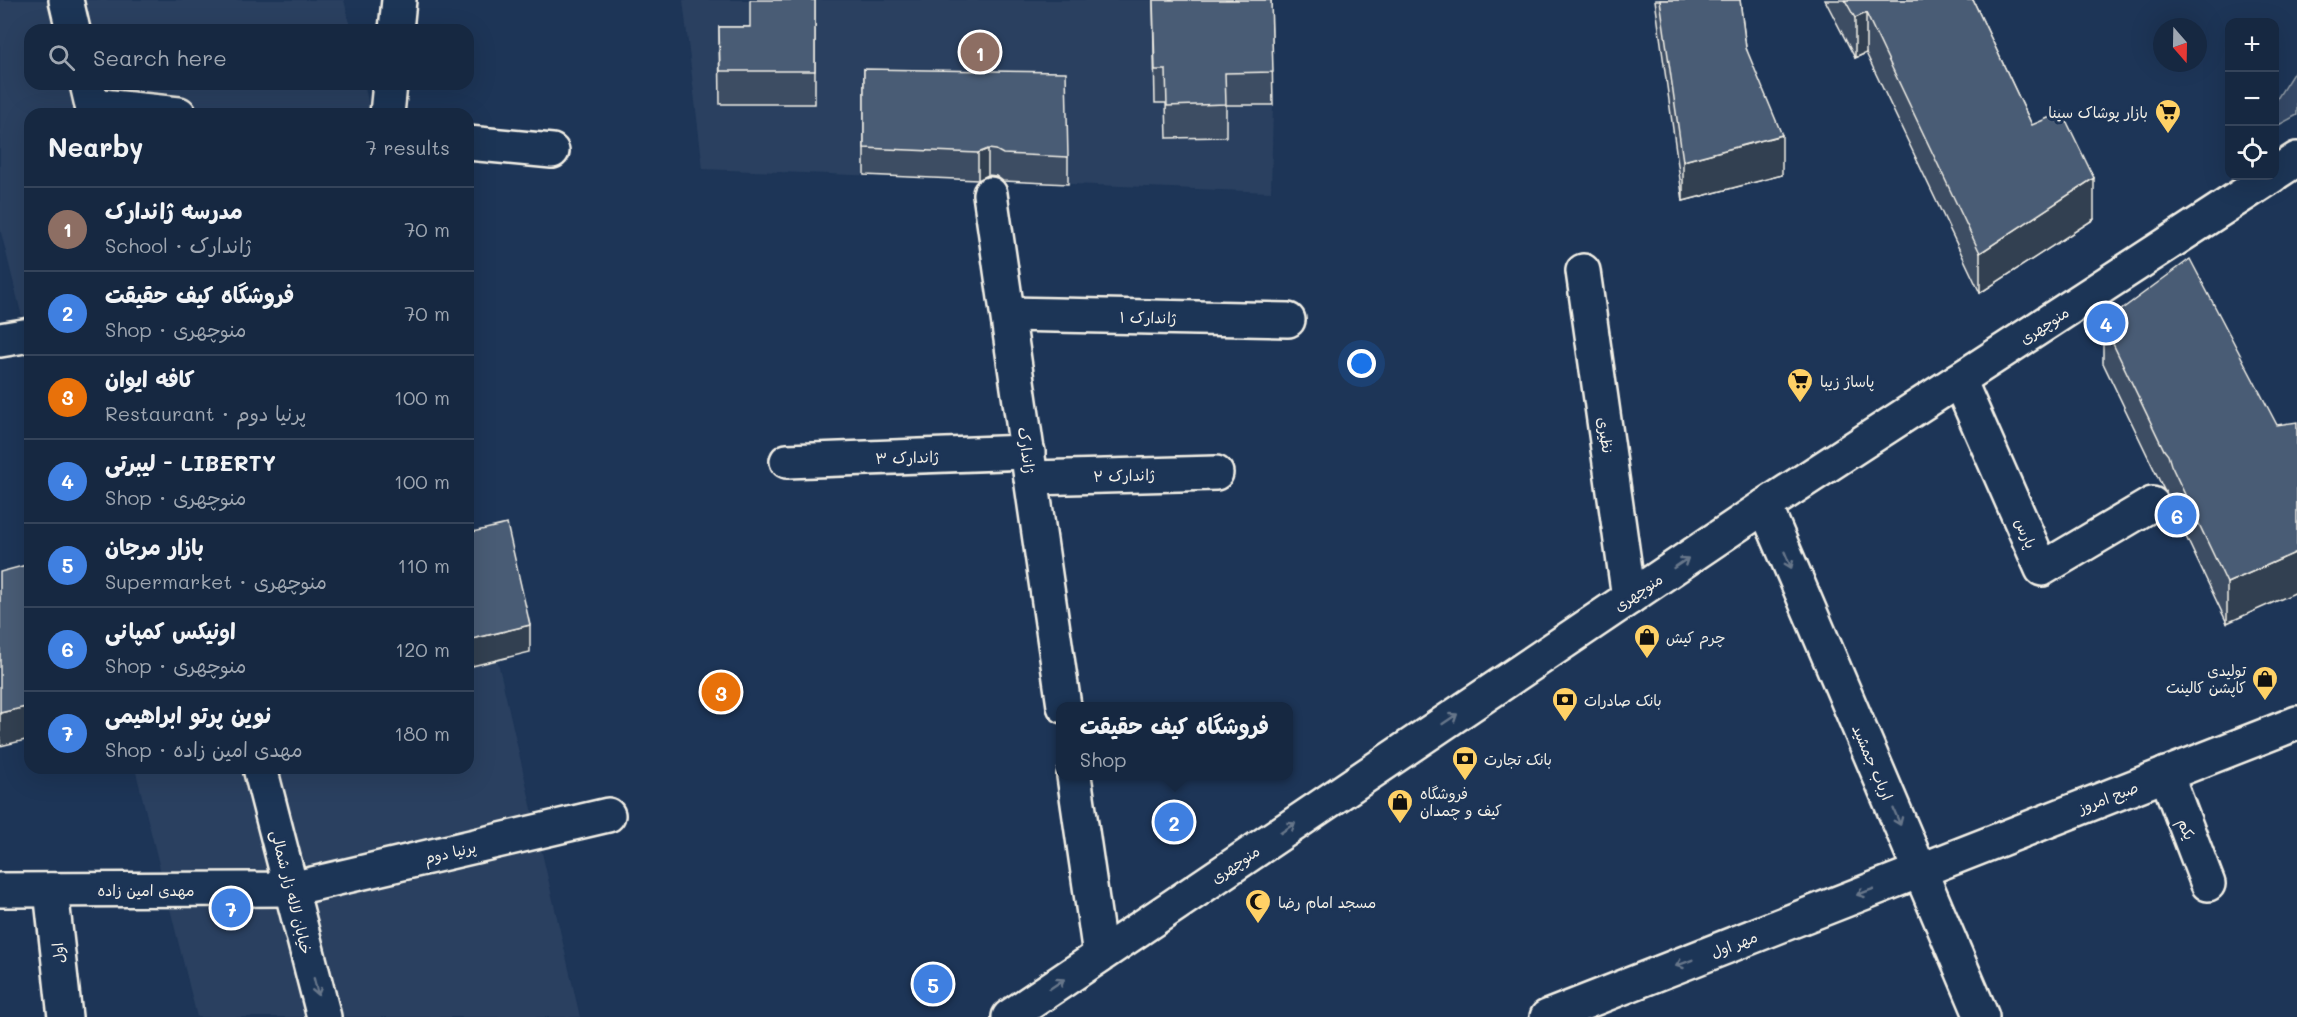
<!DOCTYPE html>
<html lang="en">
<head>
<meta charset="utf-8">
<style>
  body { margin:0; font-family:Mali,"Playpen Sans Arabic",sans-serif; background:#23344c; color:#f1f3f6 }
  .controls { position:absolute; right:18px; top:18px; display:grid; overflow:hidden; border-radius:12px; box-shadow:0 6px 24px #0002 }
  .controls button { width:54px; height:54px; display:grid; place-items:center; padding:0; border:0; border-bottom:2px solid #35445a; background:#162841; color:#f1f3f6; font:30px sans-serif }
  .compass { position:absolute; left:2153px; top:18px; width:54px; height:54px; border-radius:50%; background:#162841; box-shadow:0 6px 24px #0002; rotate:160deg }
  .you { position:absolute; left:1362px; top:364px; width:21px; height:21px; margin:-15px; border:4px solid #fff; border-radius:50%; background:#1a73e8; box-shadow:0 0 0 9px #1a73e833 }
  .badge { display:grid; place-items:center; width:39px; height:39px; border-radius:50%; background:#ffd166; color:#fff; font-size:20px; font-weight:700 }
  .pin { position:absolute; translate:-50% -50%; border:3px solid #fff; box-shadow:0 2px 6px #0006 }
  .popup { position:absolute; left:1056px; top:702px; width:237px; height:78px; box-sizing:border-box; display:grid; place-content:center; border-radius:12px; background:#162841; filter:drop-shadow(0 2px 4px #0005); font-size:20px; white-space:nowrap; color:#9ea6b1 }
  .popup b { font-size:22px; color:#f1f3f6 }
  .popup::after { content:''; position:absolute; left:50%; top:100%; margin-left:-12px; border:12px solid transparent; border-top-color:#162841 }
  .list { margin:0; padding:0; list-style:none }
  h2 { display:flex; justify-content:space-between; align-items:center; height:78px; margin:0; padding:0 24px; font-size:26px }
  h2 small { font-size:20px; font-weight:400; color:#9ea6b1 }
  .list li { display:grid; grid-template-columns:39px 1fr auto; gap:18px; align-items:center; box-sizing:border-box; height:84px; padding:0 24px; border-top:2px solid #35445a }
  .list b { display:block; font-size:22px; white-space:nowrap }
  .list p { margin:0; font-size:20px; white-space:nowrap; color:#9ea6b1 }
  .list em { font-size:20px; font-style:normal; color:#9ea6b1 }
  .icon { flex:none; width:33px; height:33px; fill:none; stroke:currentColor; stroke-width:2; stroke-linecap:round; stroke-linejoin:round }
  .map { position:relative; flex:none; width:2297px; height:1017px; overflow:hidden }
  .search { position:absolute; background:#162841; box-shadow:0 6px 24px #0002; left:24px; top:24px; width:450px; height:66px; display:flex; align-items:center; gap:15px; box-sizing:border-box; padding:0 21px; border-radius:18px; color:#9ea6b1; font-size:22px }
  .panel { position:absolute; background:#162841; box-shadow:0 6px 24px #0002; left:24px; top:108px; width:450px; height:666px; border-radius:18px }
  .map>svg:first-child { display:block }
  .built { fill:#2a4060 }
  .green { fill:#354a67; stroke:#949ea8; stroke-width:1.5 }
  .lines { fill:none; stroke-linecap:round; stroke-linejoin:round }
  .minor-casing { stroke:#f4f1e8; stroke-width:38 }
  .major-casing { stroke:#f4f1e8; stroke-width:38 }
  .minor { stroke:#1d3557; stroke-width:33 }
  .major { stroke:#1d3557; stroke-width:33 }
  .wall { fill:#3e4e64; stroke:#f4f1e8; stroke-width:1.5 }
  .shaded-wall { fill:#324051; stroke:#f4f1e8; stroke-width:1.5 }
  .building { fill:#485b74; stroke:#f4f1e8; stroke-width:1.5 }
  .oneway { stroke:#68778a }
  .labels { text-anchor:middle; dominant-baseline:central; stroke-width:6; stroke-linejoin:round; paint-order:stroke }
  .poi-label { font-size:15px; fill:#f4f1e8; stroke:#1d3557; text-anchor:start }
  .street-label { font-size:15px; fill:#f4f1e8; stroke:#1d3557 }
</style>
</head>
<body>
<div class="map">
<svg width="2297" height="1017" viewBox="0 0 2297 1017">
  <rect width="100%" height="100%" fill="#1d3557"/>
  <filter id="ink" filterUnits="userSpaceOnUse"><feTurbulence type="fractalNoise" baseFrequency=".0167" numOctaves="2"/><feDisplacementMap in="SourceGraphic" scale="12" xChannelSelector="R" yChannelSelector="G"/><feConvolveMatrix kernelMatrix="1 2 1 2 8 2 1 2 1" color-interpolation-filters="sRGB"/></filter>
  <g filter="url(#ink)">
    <g class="built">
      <polygon points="0,0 344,0 351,30 30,30 30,84 364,84 371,114 30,114 30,349 0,228"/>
      <polygon points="683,0 1270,0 1273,105 1271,192 703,169"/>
      <polygon points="468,533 580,1017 197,1017 135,768 468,768"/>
    </g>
    <polygon class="green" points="2297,67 2297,115 2275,127 2275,102"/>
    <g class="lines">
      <defs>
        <g id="minor">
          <polyline points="396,30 399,0"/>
          <polyline points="92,105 179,114"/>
          <polyline points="387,114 390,84"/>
          <polyline points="468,143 552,151"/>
          <polyline points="2274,174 2297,159"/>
          <polyline points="990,194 1064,706"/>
          <polyline points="1583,271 1629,598"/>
          <polyline points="1008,314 1288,320"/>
          <polyline points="0,340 30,335"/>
          <polyline points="1959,380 2042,569 2152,504"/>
          <polyline points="787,461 1028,452"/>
          <polyline points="1031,478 1216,473"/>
          <polyline points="1765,506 1982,1017"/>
          <polyline points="2166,774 2208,884"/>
          <polyline points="1074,776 1100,955"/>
          <polyline points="0,890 291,889 608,815"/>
          <polyline points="51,890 65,1017"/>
          <polyline points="1009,1017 1765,506 2272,176"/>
          <polyline points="1547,1017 2297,723"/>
        </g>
        <g id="major">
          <polyline points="66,0 73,30"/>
          <polyline points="87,84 94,114"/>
          <polyline points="260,768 324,1017"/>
        </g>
      </defs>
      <use href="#minor" class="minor-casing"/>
      <use href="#major" class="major-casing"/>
      <use href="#minor" class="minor"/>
      <use href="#major" class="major"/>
    </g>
    <g class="wall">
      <polygon points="815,0 815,104 720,104 719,27 750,27"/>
      <polygon points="1153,0 1271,0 1273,105 1226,105 1226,137 1167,138 1166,103 1155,103"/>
      <polygon points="1655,0 1740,0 1746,48 1782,175 1683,201"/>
      <polygon points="1825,0 1973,0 2032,125 2094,219 1980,293 1866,53 1855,58"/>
      <polygon points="864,69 1068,157 1068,184 1003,181 996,176 988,175 978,180 864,175"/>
      <polygon points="2103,323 2277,425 2227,623 2171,505 2168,495 2164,490 2103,363"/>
    </g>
    <g class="shaded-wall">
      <polygon points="1866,13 1866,53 1855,58 1855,18"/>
      <polygon points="1782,135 1782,175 1683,201 1683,161"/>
      <polygon points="988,149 988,175 978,180 978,153"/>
      <polygon points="2094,178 2094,219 1980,293 1980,253"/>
      <polygon points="2297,552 2297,592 2227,623 2227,583"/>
      <polygon points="530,625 530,652 468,667 468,640"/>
      <polygon points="30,706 30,739 0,746 0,713"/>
    </g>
    <g class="building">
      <polygon points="750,0 815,0 815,71 720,71 719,27 750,27"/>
      <polygon points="1153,0 1271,0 1273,72 1225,73 1226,104 1167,106 1166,70 1155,70"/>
      <polygon points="1660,0 1740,0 1746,48 1782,135 1683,161"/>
      <polygon points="1845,0 1973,0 2032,125 2062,112 2094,178 1980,253 1866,13 1855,18"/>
      <polygon points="864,69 1066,72 1068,157 1003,154 996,150 988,149 978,153 864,148"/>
      <polygon points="2190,259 2277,425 2297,422 2297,552 2227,583 2171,465 2168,455 2164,450 2103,323"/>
      <polygon points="507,524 530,625 468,640 468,533"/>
      <polygon points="30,564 30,706 0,713 0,572"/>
    </g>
    <defs><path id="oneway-shaft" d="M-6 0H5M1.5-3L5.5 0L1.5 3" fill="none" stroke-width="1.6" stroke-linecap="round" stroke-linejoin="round" transform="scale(1.5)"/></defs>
    <g class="oneway">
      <use href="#oneway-shaft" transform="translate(1788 560) rotate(67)"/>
      <use href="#oneway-shaft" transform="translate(1681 563) rotate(-34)"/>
      <use href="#oneway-shaft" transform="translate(1450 719) rotate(-34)"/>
      <use href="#oneway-shaft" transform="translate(1897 817) rotate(67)"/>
      <use href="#oneway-shaft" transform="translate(1288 828) rotate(-34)"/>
      <use href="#oneway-shaft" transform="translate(1865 892) rotate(159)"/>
      <use href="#oneway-shaft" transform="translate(1684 963) rotate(159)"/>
      <use href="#oneway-shaft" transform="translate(1057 984) rotate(-34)"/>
      <use href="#oneway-shaft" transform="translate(316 987) rotate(76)"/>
    </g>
  </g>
  <defs>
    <symbol id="supermarket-pin" viewBox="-11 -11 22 30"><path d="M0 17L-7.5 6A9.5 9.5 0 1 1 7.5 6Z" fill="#ffd166" stroke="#1d3557"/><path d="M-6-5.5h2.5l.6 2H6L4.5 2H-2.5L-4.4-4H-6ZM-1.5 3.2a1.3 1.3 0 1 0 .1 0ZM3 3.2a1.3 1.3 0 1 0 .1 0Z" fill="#111"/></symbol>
    <symbol id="shop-pin" viewBox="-11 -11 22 30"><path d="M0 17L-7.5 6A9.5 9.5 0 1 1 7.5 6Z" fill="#ffd166" stroke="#1d3557"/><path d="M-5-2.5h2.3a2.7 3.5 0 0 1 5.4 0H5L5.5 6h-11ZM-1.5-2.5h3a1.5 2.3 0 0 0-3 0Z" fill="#111"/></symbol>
    <symbol id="bank-pin" viewBox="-11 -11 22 30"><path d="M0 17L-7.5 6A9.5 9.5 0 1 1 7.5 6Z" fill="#ffd166" stroke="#1d3557"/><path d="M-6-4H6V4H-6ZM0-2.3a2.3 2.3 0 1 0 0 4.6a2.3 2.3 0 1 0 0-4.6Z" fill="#111"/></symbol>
    <symbol id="mosque-pin" viewBox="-11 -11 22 30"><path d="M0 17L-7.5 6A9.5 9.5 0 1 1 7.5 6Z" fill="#ffd166" stroke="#1d3557"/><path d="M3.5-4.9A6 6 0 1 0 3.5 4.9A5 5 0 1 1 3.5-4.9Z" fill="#111"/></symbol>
  </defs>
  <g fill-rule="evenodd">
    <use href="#supermarket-pin" x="2153" y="97" width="30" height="40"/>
    <use href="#supermarket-pin" x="1785" y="366" width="30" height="40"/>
    <use href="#shop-pin" x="1632" y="622" width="30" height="40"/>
    <use href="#shop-pin" x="2250" y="664" width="30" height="40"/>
    <use href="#bank-pin" x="1550" y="685" width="30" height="40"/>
    <use href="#bank-pin" x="1450" y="744" width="30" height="40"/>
    <use href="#shop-pin" x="1385" y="787" width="30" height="40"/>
    <use href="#mosque-pin" x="1243" y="887" width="30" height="40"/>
  </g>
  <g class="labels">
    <g class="poi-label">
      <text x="2148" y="112" text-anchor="end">بازار پوشاک سینا</text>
      <text x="1820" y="381">پاساژ زیبا</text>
      <text x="1666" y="637">چرم کیش</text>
      <text x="2246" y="670" text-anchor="end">تولیدی<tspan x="2246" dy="17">کاپشن کالینت</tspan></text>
      <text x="1584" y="700">بانک صادرات</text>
      <text x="1484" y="759">بانک تجارت</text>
      <text x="1420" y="793">فروشگاه<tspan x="1420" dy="17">کیف و چمدان</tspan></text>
      <text x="1278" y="902">مسجد امام رضا</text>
    </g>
    <g class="street-label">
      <text transform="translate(1148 317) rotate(1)">ژاندارک ۱</text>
      <text transform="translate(2044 325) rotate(-33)">منوچهری</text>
      <text transform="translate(1606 435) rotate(82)">نظیری</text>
      <text transform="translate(1027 450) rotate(82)">ژاندارک</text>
      <text transform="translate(907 457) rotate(-2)">ژاندارک ۳</text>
      <text transform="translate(1124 475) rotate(-2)">ژاندارک ۲</text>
      <text transform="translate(2026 533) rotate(66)">پارس</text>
      <text transform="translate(1638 592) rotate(-34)">منوچهری</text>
      <text transform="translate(1873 762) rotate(67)">ارباب جمشید</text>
      <text transform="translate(2108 797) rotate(-21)">صبح امروز</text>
      <text transform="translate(2187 829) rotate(69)">یکم</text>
      <text transform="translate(450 852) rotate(-13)">پرنیا دوم</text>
      <text transform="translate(1235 864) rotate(-34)">منوچهری</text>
      <text x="146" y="890">مهدی امین زاده</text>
      <text transform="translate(292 892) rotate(76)">خیابان لاله زار شمالی</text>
      <text transform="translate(1734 944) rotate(-21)">مهر اول</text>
      <text transform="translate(58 953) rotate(-96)">اول</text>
    </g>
  </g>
</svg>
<div class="controls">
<button>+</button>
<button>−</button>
<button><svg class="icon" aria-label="locate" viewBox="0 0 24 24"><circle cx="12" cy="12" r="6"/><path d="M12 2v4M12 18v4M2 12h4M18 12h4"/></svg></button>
</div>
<svg class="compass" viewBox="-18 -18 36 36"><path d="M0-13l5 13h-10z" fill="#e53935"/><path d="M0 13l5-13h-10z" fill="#9ea6b1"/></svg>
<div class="you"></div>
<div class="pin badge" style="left:980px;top:52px;background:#8d6e63">1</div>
<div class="pin badge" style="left:1174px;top:822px;background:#3f7fe0">2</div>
<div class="popup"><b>فروشگاه کیف حقیقت</b>Shop</div>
<div class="pin badge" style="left:721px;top:692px;background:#e8710a">3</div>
<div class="pin badge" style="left:2106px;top:323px;background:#3f7fe0">4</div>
<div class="pin badge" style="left:933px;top:984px;background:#3f7fe0">5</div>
<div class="pin badge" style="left:2177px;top:515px;background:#3f7fe0">6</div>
<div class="pin badge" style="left:231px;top:908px;background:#3f7fe0">7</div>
<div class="search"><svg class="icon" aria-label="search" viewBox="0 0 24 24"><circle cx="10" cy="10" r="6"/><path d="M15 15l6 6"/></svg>Search here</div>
<section class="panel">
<h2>Nearby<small>7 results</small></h2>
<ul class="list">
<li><span class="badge" style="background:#8d6e63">1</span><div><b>مدرسه ژاندارک</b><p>School · ژاندارک</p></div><em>70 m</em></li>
<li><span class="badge" style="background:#3f7fe0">2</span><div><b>فروشگاه کیف حقیقت</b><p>Shop · منوچهری</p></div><em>70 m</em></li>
<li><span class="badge" style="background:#e8710a">3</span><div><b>کافه ایوان</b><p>Restaurant · پرنیا دوم</p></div><em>100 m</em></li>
<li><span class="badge" style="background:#3f7fe0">4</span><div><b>لیبرتی - LIBERTY</b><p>Shop · منوچهری</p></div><em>100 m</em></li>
<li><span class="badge" style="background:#3f7fe0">5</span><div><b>بازار مرجان</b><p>Supermarket · منوچهری</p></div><em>110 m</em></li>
<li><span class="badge" style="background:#3f7fe0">6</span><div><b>اونیکس کمپانی</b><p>Shop · منوچهری</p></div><em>120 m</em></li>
<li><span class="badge" style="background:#3f7fe0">7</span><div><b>نوین پرتو ابراهیمی</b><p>Shop · مهدی امین زاده</p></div><em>180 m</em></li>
</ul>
</section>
</div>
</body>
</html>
